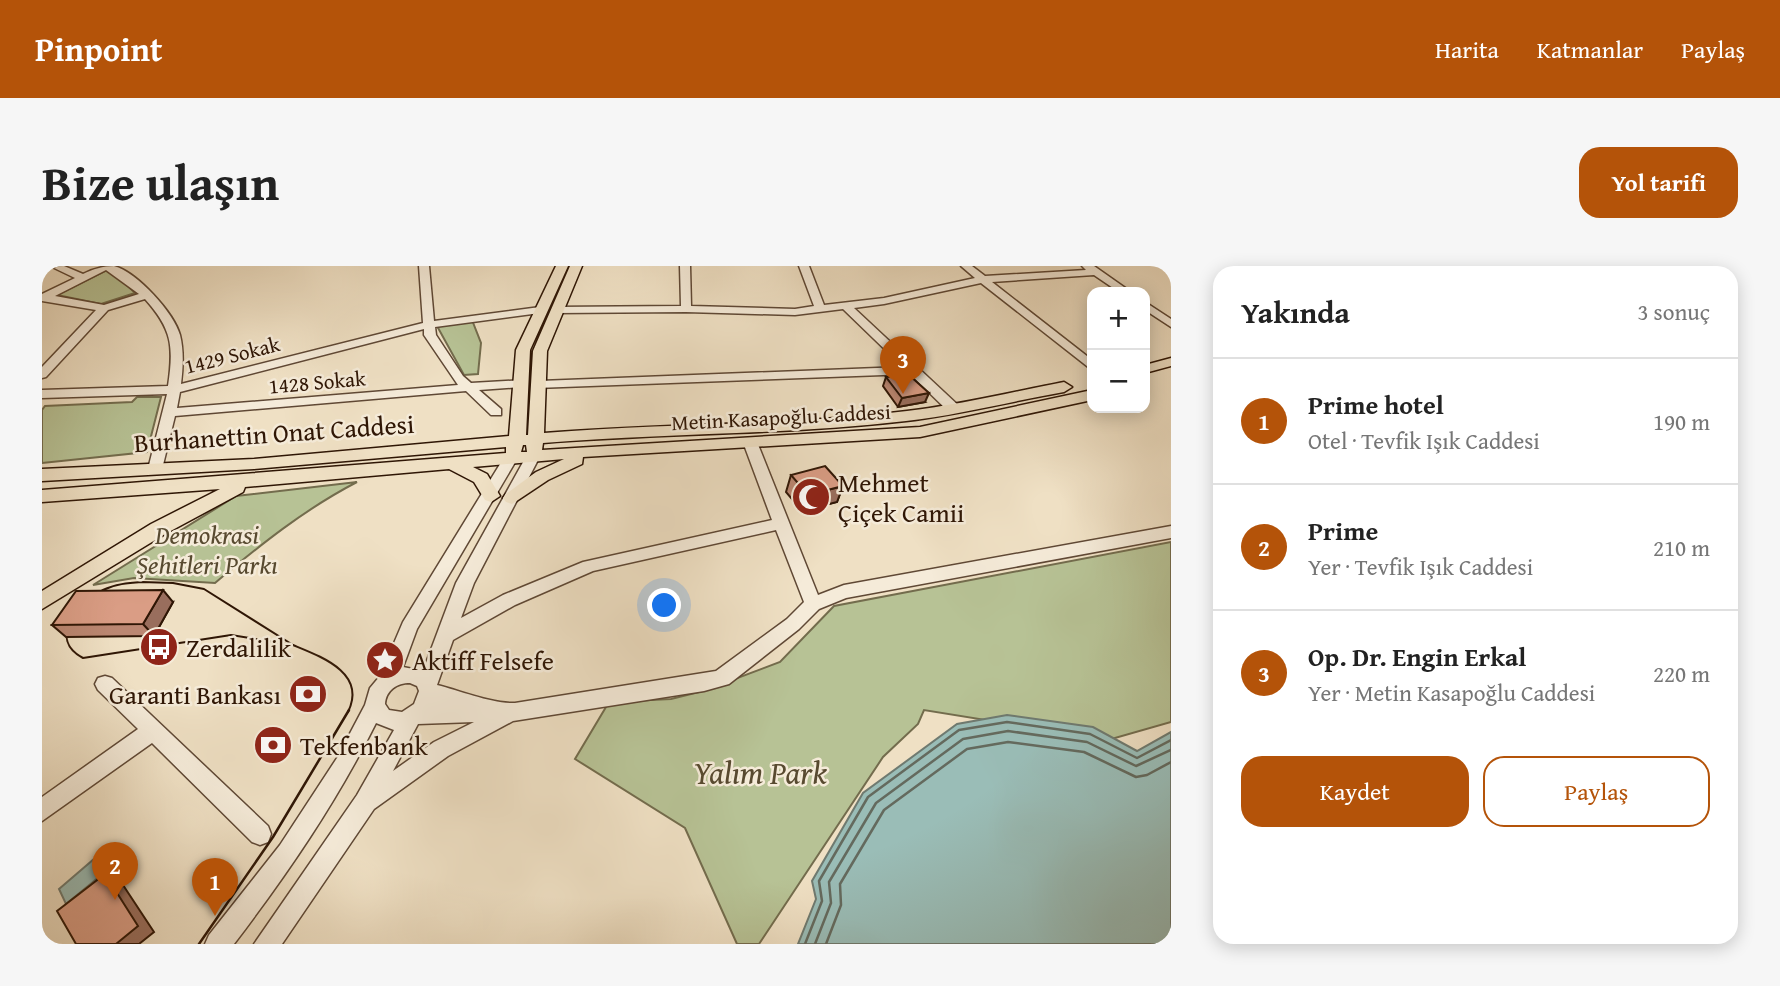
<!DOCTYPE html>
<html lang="tr">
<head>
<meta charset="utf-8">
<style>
  body { margin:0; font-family:"Gentium Book Plus",serif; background:#f6f6f6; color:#222 }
  .controls { position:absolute; right:21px; top:21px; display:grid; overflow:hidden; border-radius:14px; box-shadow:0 4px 18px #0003 }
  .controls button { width:63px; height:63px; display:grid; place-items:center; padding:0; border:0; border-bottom:2px solid #e0e0e0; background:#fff; color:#222; font:35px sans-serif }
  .you { position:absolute; left:623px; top:340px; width:24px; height:24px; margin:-18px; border:5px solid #fff; border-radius:50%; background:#1a73e8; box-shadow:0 0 0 10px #1a73e833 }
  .badge { display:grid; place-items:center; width:46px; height:46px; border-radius:50%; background:#b45309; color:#fff; font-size:23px; font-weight:700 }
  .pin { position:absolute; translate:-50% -58px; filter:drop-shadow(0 2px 4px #0008) }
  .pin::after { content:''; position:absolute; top:37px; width:24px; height:21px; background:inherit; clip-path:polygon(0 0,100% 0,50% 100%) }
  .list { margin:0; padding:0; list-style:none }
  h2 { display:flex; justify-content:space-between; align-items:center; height:91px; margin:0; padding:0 28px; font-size:30px }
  h2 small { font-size:23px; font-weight:400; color:#767676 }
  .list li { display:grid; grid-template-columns:46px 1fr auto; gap:21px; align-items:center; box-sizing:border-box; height:126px; padding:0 28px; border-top:2px solid #e0e0e0 }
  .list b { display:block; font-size:26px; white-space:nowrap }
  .list p { margin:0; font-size:23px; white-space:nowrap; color:#767676 }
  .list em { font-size:23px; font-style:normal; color:#767676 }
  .actions { display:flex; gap:14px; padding:21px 28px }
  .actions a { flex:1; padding:16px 0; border:2px solid #b45309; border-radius:21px; text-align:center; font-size:24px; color:#b45309 }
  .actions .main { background:#b45309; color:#fff }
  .map { position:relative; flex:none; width:1129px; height:678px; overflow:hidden; border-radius:21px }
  header { display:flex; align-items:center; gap:42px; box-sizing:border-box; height:98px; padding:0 35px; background:#b45309; color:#fff }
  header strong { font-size:33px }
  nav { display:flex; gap:38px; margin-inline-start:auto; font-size:24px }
  .intro { display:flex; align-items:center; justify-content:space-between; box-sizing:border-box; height:168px; padding:0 42px }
  h1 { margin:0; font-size:49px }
  .button { padding:18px 32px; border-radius:21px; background:#b45309; color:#fff; font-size:24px; font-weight:700 }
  main { display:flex; gap:42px; padding:0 42px }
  aside { flex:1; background:#fff; border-radius:21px; box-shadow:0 4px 18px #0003 }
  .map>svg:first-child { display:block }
  .green { fill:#b7c295; stroke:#736c4d; stroke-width:2 }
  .water { fill:#9abdb7; stroke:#6f7a70; stroke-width:2 }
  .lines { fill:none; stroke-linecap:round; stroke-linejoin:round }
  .shore { stroke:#646a5e; stroke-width:2.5 }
  .minor-casing { stroke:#5f4835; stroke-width:3 }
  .major-casing { stroke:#2f1605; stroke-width:3 }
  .minor { fill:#f5ebd9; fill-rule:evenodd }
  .major { fill:#efe0c4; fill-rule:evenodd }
  .tram-far1 { stroke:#2f1605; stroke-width:2 }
  .tram { stroke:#2f1605; stroke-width:2.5 }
  .wall { fill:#bb8772; stroke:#2f1605; stroke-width:2 }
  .shaded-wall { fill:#996e5d; stroke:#2f1605; stroke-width:2 }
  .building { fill:#da9d85; stroke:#2f1605; stroke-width:2 }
  .labels { text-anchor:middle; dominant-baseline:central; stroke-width:5; stroke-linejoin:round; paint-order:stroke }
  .far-street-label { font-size:21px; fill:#2f1605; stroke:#f5ebd9 }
  .street-label { font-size:26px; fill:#2f1605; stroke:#f5ebd9 }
  .poi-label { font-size:26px; fill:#2f1605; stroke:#f5ebd9; text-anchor:start }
  .park-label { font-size:26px; font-style:italic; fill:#584a30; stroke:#f5ebd9 }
  .near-park-label { font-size:32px; font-style:italic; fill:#584a30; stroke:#f5ebd9 }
</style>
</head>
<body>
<header>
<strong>Pinpoint</strong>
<nav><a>Harita</a><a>Katmanlar</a><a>Paylaş</a></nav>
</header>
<div class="intro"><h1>Bize ulaşın</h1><a class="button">Yol tarifi</a></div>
<main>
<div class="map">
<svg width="1129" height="678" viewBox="0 0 1129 678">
  <rect width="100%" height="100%" fill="#efe0c4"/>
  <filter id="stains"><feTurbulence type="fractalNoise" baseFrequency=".00286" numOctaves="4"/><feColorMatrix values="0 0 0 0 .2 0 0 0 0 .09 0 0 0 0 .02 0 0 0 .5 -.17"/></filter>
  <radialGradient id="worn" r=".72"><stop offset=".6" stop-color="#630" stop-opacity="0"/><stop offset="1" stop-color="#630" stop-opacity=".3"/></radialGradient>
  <g class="green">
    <polygon points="65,4 72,6 93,27 59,38 15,29"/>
    <polygon points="430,54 439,77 436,108 422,109 395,60"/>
    <polygon points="95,131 119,131 105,186 0,197 0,144 3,140 90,136"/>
    <path d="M315 216C263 243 218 279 173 317L92 312 51 319 194 230Z"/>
    <polygon points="1129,276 1129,456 1066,474 882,444 876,458 841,491 717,678 695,678 643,562 533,493 567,436 629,433 661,425 738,396 792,340"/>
  </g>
  <g class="water">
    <polygon points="965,449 1051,461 1095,485 1129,466 1129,678 756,678 774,633 770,615 821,527 915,458"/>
    <polygon points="52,593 63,606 24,638 17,623"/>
  </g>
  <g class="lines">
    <g class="shore">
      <polyline points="763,678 780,635 777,615 826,531 917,464 965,456 1048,468 1095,492 1129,474"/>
      <polyline points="773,678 789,637 787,616 834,537 921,473 966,465 1045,476 1094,500 1129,484"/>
      <polyline points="784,678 799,639 798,618 842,544 925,483 966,476 1042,486 1094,511 1105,509 1129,496"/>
    </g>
    <defs>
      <g id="minor">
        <path d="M8 0H22L41 8C51 3 61 0 72 0 95 6 132 47 138 69 142 85 141 102 139 118L381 57 377 0H387L392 55 498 41 503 44 498 47 393 61 394 69 421 110 429 117 483 114V120L479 121 437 124 459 143V149H449L424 125 133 150 120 203 113 208 106 203 125 128 0 132V124L126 120C132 80 130 63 103 33L66 44 4 111 0 112V101L54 44 0 35V28L33 12ZM64 4 97 28 62 39 13 30ZM382 63V69L416 119 135 142 138 126Z"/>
        <polygon points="638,0 648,0 649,40 753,43 772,40 757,0 767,0 782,39 842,32 933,12 919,0 930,0 943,10 1044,4 1040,0 1052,0 1089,26 1077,26 1052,9 950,16 1050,94 1050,104 939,17 842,38 812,42 917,140 917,146 907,146 868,108 494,122 494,116 498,115 861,101 801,43 753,49 644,46 514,47 509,44 514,41 639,40"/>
        <polygon points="1103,36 1129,53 1129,61 1103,44"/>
        <path d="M708 172 715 176 776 329 802 319 1129 260V272L804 332 777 343 757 363 687 418 662 425 471 455 406 490 332 543 240 678H212L315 529 352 464 334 457C294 537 246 607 192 678H163L167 669 238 579 295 492 323 439 328 422 338 410 361 356 463 190 468 189 475 193 375 363 361 401 381 405 414 317 485 189 490 188 497 192 432 317 419 352 461 329 541 296 730 254 701 176ZM734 264 762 336 745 353 674 405 473 437C451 438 419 425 395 419L411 374 473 339 551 305ZM368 417 375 420 377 425 372 438 360 446 347 444 343 438C344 424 355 417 368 417ZM432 456 392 476 351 505 376 458Z"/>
        <polygon points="63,410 70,412 226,560 229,568 226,576 218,579 210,576 110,477 0,555 0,531 96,463 56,424 53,418 56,412"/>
      </g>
      <g id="major">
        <path d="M514 0H526L488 84 484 169H486L491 85 528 0H540L505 85 502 167C623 157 745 160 865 145 917 139 970 126 1022 116L1030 121 1022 126C970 135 917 149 864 155 744 169 622 167 501 177L500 184 878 161 1050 124V134L878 171 541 191 540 198 506 214 470 238 464 236 461 232 464 228 494 206 522 193 431 201 445 208 458 230 449 236 443 234 432 216 407 203 203 221 201 226 123 268 0 343V325L109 258 178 223 0 236V224L464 187V181L212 203 0 215V203L212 193 467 170 474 84ZM481 179H484L485 186H479Z"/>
        <polygon points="1129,92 1129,100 1103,107 1103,99"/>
      </g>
    </defs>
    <use href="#minor" class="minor-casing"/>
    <use href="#major" class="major-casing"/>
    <use href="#minor" class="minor"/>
    <use href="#major" class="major"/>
    <g class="tram-far1">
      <path d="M100 316 131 317 162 323 251 379 189 369 41 392C5 373 36 337 61 324 73 318 86 317 100 316Z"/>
      <path d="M251 379C280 391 325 407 306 446"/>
    </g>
    <polyline class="tram" points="157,678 231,571 307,444"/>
  </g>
  <g class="wall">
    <polygon points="844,111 883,136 856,141 841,120"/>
    <polygon points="749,209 801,220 795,236 760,245 744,226"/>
    <polygon points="131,336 112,370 24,371 10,359"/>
  </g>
  <g class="shaded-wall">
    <polygon points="887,127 883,136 856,141 860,132"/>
    <polygon points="801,220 795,236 760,245 766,229"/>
    <polygon points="121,324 131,336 112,370 101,358"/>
    <polygon points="63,608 79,616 112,666 97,678 74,678"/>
  </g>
  <g class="building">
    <polygon points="867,109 887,127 860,132 844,111"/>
    <polygon points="783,200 801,220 766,229 749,209"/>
    <polygon points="121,324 101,358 10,359 34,325"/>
    <polygon points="63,608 96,660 74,678 34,678 15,645"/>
  </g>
  <defs>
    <symbol id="mosque-disc" viewBox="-11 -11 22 22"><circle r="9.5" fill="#8f2418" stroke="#f5ebd9"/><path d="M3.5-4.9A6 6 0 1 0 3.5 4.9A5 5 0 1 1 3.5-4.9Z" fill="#fff"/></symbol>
    <symbol id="bus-disc" viewBox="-11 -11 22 22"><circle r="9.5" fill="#8f2418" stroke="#f5ebd9"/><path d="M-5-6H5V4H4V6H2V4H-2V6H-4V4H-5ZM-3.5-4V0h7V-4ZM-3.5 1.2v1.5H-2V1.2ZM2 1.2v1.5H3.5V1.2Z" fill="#fff"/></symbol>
    <symbol id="sight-disc" viewBox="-11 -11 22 22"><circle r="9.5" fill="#8f2418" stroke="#f5ebd9"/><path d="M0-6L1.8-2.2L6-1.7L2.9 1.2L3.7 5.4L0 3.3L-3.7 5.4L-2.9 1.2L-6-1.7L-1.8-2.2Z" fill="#fff"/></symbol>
    <symbol id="bank-disc" viewBox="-11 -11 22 22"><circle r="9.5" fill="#8f2418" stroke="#f5ebd9"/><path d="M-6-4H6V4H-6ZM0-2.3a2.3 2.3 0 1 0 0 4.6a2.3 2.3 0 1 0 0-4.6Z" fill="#fff"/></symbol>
  </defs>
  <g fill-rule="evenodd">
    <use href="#mosque-disc" x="747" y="209" width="44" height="44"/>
    <use href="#bus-disc" x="95" y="359" width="44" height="44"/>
    <use href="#sight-disc" x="321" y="372" width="44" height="44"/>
    <use href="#bank-disc" x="244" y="406" width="44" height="44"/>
    <use href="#bank-disc" x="209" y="457" width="44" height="44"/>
  </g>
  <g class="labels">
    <g class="far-street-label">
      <text transform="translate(190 89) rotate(-14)">1429 Sokak</text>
      <text transform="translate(275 116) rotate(-5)">1428 Sokak</text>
      <text transform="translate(739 151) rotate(-3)">Metin Kasapoğlu Caddesi</text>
    </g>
    <g class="street-label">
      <text transform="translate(232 167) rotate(-4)">Burhanettin Onat Caddesi</text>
    </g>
    <g class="poi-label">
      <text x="796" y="216">Mehmet<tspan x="796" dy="30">Çiçek Camii</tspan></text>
      <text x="144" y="381">Zerdalilik</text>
      <text x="370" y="394">Aktiff Felsefe</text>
      <text x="239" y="428" text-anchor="end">Garanti Bankası</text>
      <text x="258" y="479">Tekfenbank</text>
    </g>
    <g class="park-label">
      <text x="165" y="268">Demokrasi<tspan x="165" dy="30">Şehitleri Parkı</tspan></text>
    </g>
    <g class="near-park-label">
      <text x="718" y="506">Yalım Park</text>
    </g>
  </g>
  <rect width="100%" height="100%" filter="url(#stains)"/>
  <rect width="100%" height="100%" fill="url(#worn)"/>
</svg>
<div class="controls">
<button>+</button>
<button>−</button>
</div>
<div class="you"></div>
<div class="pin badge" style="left:173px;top:650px">1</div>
<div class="pin badge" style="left:73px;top:634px">2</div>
<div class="pin badge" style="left:861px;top:128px">3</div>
</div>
<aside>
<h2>Yakında<small>3 sonuç</small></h2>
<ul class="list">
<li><span class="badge">1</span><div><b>Prime hotel</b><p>Otel · Tevfik Işık Caddesi</p></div><em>190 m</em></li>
<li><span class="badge">2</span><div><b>Prime</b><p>Yer · Tevfik Işık Caddesi</p></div><em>210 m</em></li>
<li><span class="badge">3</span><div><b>Op. Dr. Engin Erkal</b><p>Yer · Metin Kasapoğlu Caddesi</p></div><em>220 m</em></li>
</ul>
<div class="actions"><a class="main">Kaydet</a><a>Paylaş</a></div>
</aside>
</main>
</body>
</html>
